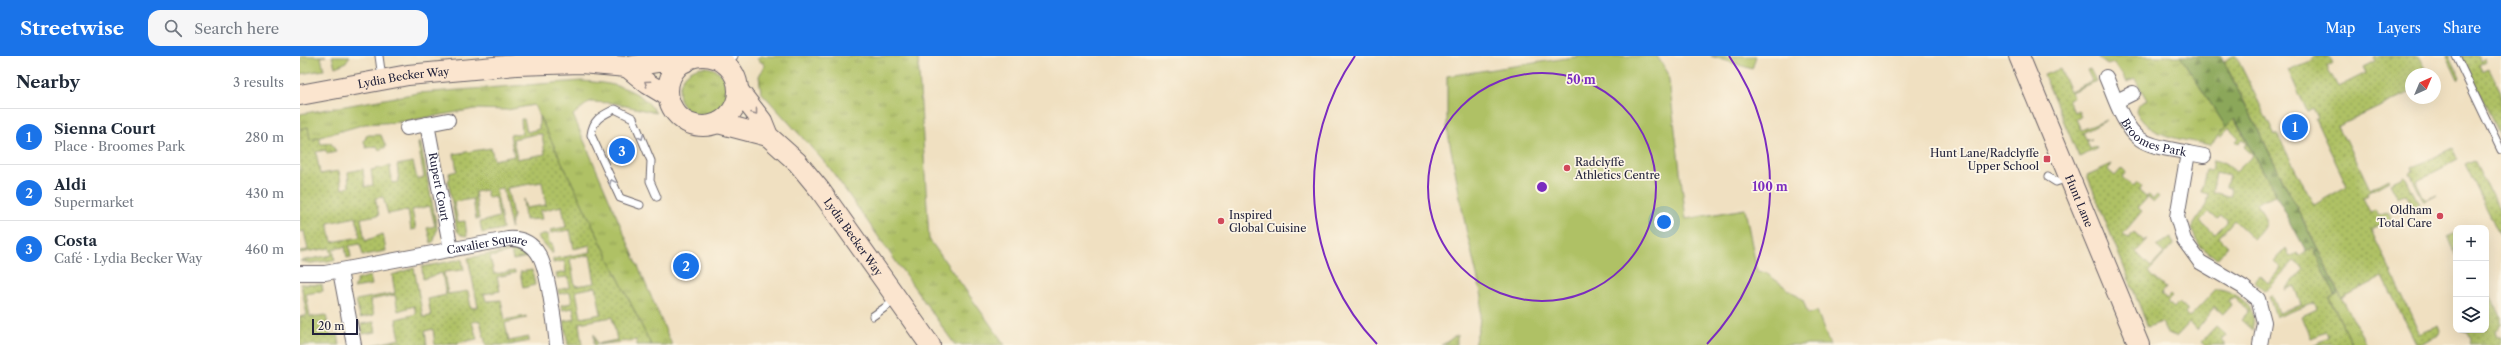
<!DOCTYPE html>
<html lang="en">
<head>
<meta charset="utf-8">
<style>
  body { margin:0; font-family:"Libre Caslon Text",serif; background:#f6f6f7; color:#1f2937 }
  .controls { position:absolute; right:12px; bottom:12px; display:grid; overflow:hidden; border-radius:8px; box-shadow:0 4px 16px #0002 }
  .controls button { width:36px; height:36px; display:grid; place-items:center; padding:0; border:0; border-bottom:1px solid #e0e1e3; background:#fff; color:#1f2937; font:20px sans-serif }
  .compass { position:absolute; left:2105px; top:12px; width:36px; height:36px; border-radius:50%; background:#fff; box-shadow:0 4px 16px #0002; rotate:44deg }
  .scale { position:absolute; left:12px; bottom:10px; width:46px; box-sizing:border-box; padding-left:4px; border:2px solid #22223b; border-top:0; font-size:11px; line-height:14px; white-space:nowrap; color:#22223b; -webkit-text-stroke:3px #fcf5e5; paint-order:stroke }
  .you { position:absolute; left:1364px; top:166px; width:14px; height:14px; margin:-10px; border:3px solid #fff; border-radius:50%; background:#1a73e8; box-shadow:0 0 0 6px #1a73e833 }
  .badge { display:grid; place-items:center; width:26px; height:26px; border-radius:50%; background:#1a73e8; color:#fff; font-size:13px; font-weight:700 }
  .pin { position:absolute; translate:-50% -50%; border:2px solid #fff; box-shadow:0 1px 4px #0006 }
  .list { margin:0; padding:0; list-style:none }
  h2 { display:flex; justify-content:space-between; align-items:center; height:52px; margin:0; padding:0 16px; font-size:17px }
  h2 small { font-size:13px; font-weight:400; color:#747a83 }
  .list li { display:grid; grid-template-columns:26px 1fr auto; gap:12px; align-items:center; box-sizing:border-box; height:56px; padding:0 16px; border-top:1px solid #e0e1e3 }
  .list b { display:block; font-size:15px; white-space:nowrap }
  .list p { margin:0; font-size:13px; white-space:nowrap; color:#747a83 }
  .list em { font-size:13px; font-style:normal; color:#747a83 }
  .icon { flex:none; width:22px; height:22px; fill:none; stroke:currentColor; stroke-width:2; stroke-linecap:round; stroke-linejoin:round }
  .map { position:relative; flex:none; width:2201px; height:289px; overflow:hidden }
  header { display:flex; align-items:center; gap:24px; box-sizing:border-box; height:56px; padding:0 20px; background:#1a73e8; color:#fff }
  header strong { font-size:19px }
  nav { display:flex; gap:22px; margin-inline-start:auto; font-size:14px }
  .search { width:280px; height:36px; background:#f6f6f7; display:flex; align-items:center; gap:10px; box-sizing:border-box; padding:0 14px; border-radius:12px; color:#747a83; font-size:15px }
  main { display:flex }
  aside { flex:1; background:#fff }
  .map>svg:first-child { display:block }
  .grass { fill:url(#grass-tufts); stroke:#687250 }
  .forest { fill:url(#forest-firs); stroke:#56644a }
  .park { fill:#afc165; stroke:#687250 }
  .garden { fill:url(#garden-dots); stroke:#687250; fill-rule:evenodd }
  .lines { fill:none; stroke-linecap:round; stroke-linejoin:round }
  .lane-casing { stroke:#6a646a; stroke-width:9 }
  .street-casing { stroke:#6a646a; stroke-width:16 }
  .secondary-casing { stroke:#6a646a; stroke-width:22 }
  .lane { stroke:#fff; stroke-width:7 }
  .street { stroke:#fff; stroke-width:14 }
  .secondary { stroke:#fbe5cf; stroke-width:20 }
  .oneway { stroke:#998d8c }
  .oneway2 { stroke:#9c9ca7 }
  .ring { fill:none; stroke:#7b2cbf; stroke-width:2 }
  .poi-dot { fill:#d1495b; stroke:#fcf5e5; stroke-width:1.5 }
  .labels { text-anchor:middle; dominant-baseline:central; stroke-width:3.5; stroke-linejoin:round; paint-order:stroke }
  .street-label { font-size:11px; fill:#22223b; stroke:#fcf5e5 }
  .poi-label { font-size:11px; fill:#22223b; stroke:#fcf5e5; text-anchor:end }
  .centre { fill:#7b2cbf; stroke:#fcf5e5; stroke-width:2 }
  .ring-label { font-size:12px; text-anchor:middle; font-weight:bold; fill:#7b2cbf; stroke:#fcf5e5; stroke-width:3.5; stroke-linejoin:round; paint-order:stroke }
</style>
</head>
<body>
<header>
<strong>Streetwise</strong>
<div class="search"><svg class="icon" aria-label="search" viewBox="0 0 24 24"><circle cx="10" cy="10" r="6"/><path d="M15 15l6 6"/></svg>Search here</div>
<nav><a>Map</a><a>Layers</a><a>Share</a></nav>
</header>
<main>
<aside>
<h2>Nearby<small>3 results</small></h2>
<ul class="list">
<li><span class="badge">1</span><div><b>Sienna Court</b><p>Place · Broomes Park</p></div><em>280 m</em></li>
<li><span class="badge">2</span><div><b>Aldi</b><p>Supermarket</p></div><em>430 m</em></li>
<li><span class="badge">3</span><div><b>Costa</b><p>Café · Lydia Becker Way</p></div><em>460 m</em></li>
</ul>
</aside>
<div class="map">
<svg width="2201" height="289" viewBox="0 0 2201 289">
  <defs>
    <pattern id="grass-tufts" width="24" height="20" patternUnits="userSpaceOnUse"><rect width="24" height="20" fill="#afc165"/><path d="M3 7l-1-3M5 7V3M7 7l1-3M15 17l-1-3M17 17v-4M19 17l1-3" fill="none" stroke="#8e9c54"/></pattern>
    <pattern id="forest-firs" width="22" height="20" patternUnits="userSpaceOnUse"><rect width="22" height="20" fill="#8ba75a"/><path d="M5 1l3.5 6h-7zM16 11l3.5 6h-7z" fill="#71884c"/></pattern>
    <pattern id="garden-dots" width="8" height="8" patternUnits="userSpaceOnUse"><rect width="8" height="8" fill="#afc165"/><path d="M2 2h.1M6 6h.1" fill="none" stroke="#8e9c54" stroke-width="1.8" stroke-linecap="round"/></pattern>
  </defs>
  <rect width="100%" height="100%" fill="#fcf5e5"/>
  <filter id="ink" filterUnits="userSpaceOnUse"><feTurbulence type="fractalNoise" baseFrequency=".025" numOctaves="2"/><feDisplacementMap in="SourceGraphic" scale="8" xChannelSelector="R" yChannelSelector="G"/><feConvolveMatrix kernelMatrix="1 2 1 2 8 2 1 2 1" color-interpolation-filters="sRGB"/></filter>
  <filter id="wash" filterUnits="userSpaceOnUse"><feTurbulence type="fractalNoise" baseFrequency=".012" numOctaves="4" result="noise"/><feDisplacementMap in="SourceGraphic" scale="16" xChannelSelector="R" yChannelSelector="G"/><feGaussianBlur stdDeviation="0.9" result="paint"/><feColorMatrix in="noise" values="0 0 0 0 0 0 0 0 0 0 0 0 0 0 0 0 0 1.4 0 .05"/><feComposite in="paint" operator="in"/></filter>
  <g filter="url(#wash)">
    <rect width="100%" height="100%" fill="#f0e0c1"/>
    <g class="grass">
      <polygon points="4,0 26,0 21,1 24,14 0,18 0,2"/>
      <polygon points="32,0 50,0 45,7 35,11"/>
      <polygon points="460,0 618,0 629,183 705,289 655,289 529,111 461,36 459,20 465,9 457,3"/>
      <path d="M1800 0H1880L1926 71 1910 89C1883 83 1849 82 1836 55L1838 49 1847 44 1835 23 1827 26 1814 7 1807 9 1799 3Z"/>
      <circle cx="404" cy="36" r="25"/>
      <path d="M281 25C310 27 339 30 356 57L313 47 289 46 273 59 372 289H351L234 49 207 54 175 53 101 66 65 68 10 84 8 71 0 73V58L118 37Z"/>
      <polygon points="2039,237 2067,289 2052,289 2029,241"/>
      <polygon points="1157,279 1157,289 1142,289"/>
    </g>
    <polygon class="forest" points="1880,0 1921,0 2039,237 2035,239 2012,191 2006,195 1935,62 1926,71"/>
    <g class="park">
      <polygon points="1281,0 1357,0 1368,17 1386,163 1445,153 1457,215 1466,217 1503,244 1508,258 1517,255 1530,289 1174,289 1179,271 1182,241 1166,173 1147,72 1147,20"/>
      <polygon points="1411,0 1456,0 1452,13"/>
    </g>
    <g class="garden">
      <polygon points="1933,0 1936,0 1975,79 1977,78 2014,149 2047,130 2015,63 2018,62 2013,52 2007,55 1988,14 2011,5 2016,0 2029,0 2033,7 2027,11 2038,31 2066,17 2063,11 2075,5 2073,1 2075,0 2119,0 2129,18 2111,18 2111,36 2037,71 2044,84 2046,83 2070,133 2088,123 2089,125 2067,137 2068,139 2063,142 2070,156 2075,154 2079,160 2088,156 2092,163 2071,174 2120,278 2138,270 2140,275 2139,279 2117,289 2083,221 2042,242 1924,5"/>
      <polygon points="2147,0 2150,0 2160,21 2158,23"/>
      <polygon points="2161,0 2177,0 2180,5 2185,2 2186,5 2179,9 2182,15 2189,12 2201,36 2201,81"/>
      <polygon points="1760,13 1770,35 1792,25 1787,14 1790,13 1796,25 1771,36 1773,41 1768,43 1774,56 1778,54 1781,61 1776,63 1781,74 1807,64 1783,77 1786,84 1792,83 1787,85 1790,93 1796,91 1797,93 1779,101 1744,19"/>
      <path d="M239 60 250 82 351 289H337L336 284 294 289V278L297 288 317 284 312 261 279 267 282 289H268L264 265 275 263 273 252 262 254 261 249 272 247 270 236 259 238 258 234 270 231 268 221 257 222 256 218 266 216 264 205 253 207V203L291 196 290 189 274 193 270 174 251 177 250 174 266 171 262 150 240 155 242 163 225 164 223 143 226 152 246 149 242 126 207 132 213 159 211 172 203 132 196 133 203 173 182 177 180 166 199 161 195 141 188 142 186 134 175 136 179 163H176L173 143 154 146 158 166 165 165 167 180 161 179 157 175 148 124 150 123 149 117 157 115 154 98 191 92 194 104 214 100 210 79 222 77 221 63H224L227 76 239 73ZM236 78H242L245 98 217 103 213 83ZM290 199 295 227 275 230 270 203ZM296 231 301 258 281 262 276 235Z"/>
      <path d="M1934 62 1976 139 1957 146C1966 166 1971 165 1954 183L1934 164 1919 181 1928 190 1917 203 1900 190 1891 173 1906 149 1908 138 1901 136 1906 114 1911 115 1913 104 1925 107 1936 116 1953 99 1944 91 1947 88 1943 84 1939 88 1936 85 1939 82 1929 72 1920 82 1918 80ZM1916 117 1929 120 1926 131 1931 132 1932 139 1928 140 1912 136ZM1909 156 1917 163 1921 160 1927 163V166L1915 178 1900 165Z"/>
      <path d="M8 71 10 84 19 82 21 88 31 87 36 96 27 98 26 94 16 96 20 118 39 115 42 133 49 131 48 116 63 113 65 131 73 129 71 114 90 110 92 127 99 126 97 109 113 106 117 123 124 121 118 88 120 85 137 172 134 185 131 187 127 172 135 170 130 150 112 154 116 173 111 174 108 154 88 158 83 141 75 142 79 159 61 162 65 185 83 178 86 195 63 199 60 188 49 190 51 201 47 202 45 191 33 193 35 204 11 207 0 205 32 199 30 192 0 197V195L8 194 4 175 0 176V73ZM56 161 60 181 32 186 28 167Z"/>
      <polygon points="67,79 81,79 86,91 79,94 77,90 66,92 64,85"/>
      <polygon points="2152,92 2158,104 2116,125 2125,144 2137,139 2124,146 2110,117 2113,115 2112,112"/>
      <polygon points="2174,104 2201,158 2201,182 2165,108"/>
      <path d="M1812 108 1808 114 1815 120 1822 112 1826 116 1822 121 1833 131 1837 126 1842 131 1839 135 1846 141 1849 139 1853 143 1857 139 1859 141 1854 146 1848 141 1838 152 1842 155 1822 179 1829 182 1834 176 1844 185 1848 183 1836 196 1851 211 1864 197 1856 190 1871 181 1873 189 1848 216 1866 232 1861 238 1867 243 1870 239 1872 241 1867 246 1874 252 1879 246 1888 254 1885 258 1889 262 1916 233C1928 232 1949 245 1953 258 1954 263 1953 269 1952 274L1941 264 1949 255 1934 241 1928 244 1931 249 1923 258 1915 251 1897 274 1889 267 1876 281 1867 278 1862 266 1848 271 1787 119Z"/>
      <polygon points="2105,120 2119,148 2113,152 2106,138 2098,142 2090,127"/>
      <polygon points="2156,177 2156,199 2147,181"/>
      <polygon points="248,178 249,188 252,188 253,197 251,197 237,180"/>
      <polygon points="2012,191 2035,239 2029,242 2052,289 2013,289 2029,282 2027,276 2011,282 2002,260 2017,253 2015,247 1976,261 1969,240 1972,239 1979,257 2001,249 1994,230 1985,234 2004,213 1994,205 1968,232 1964,234 1954,225 1960,219 1968,227 1981,212 1974,205 1986,192 1990,201 1997,197 1999,200"/>
      <polygon points="215,194 228,201 213,204 211,196 190,201 194,218 215,215 215,217 197,221 200,235 184,238 186,245 201,244 205,264 226,260 226,262 205,267 209,285 229,281 229,285 209,289 186,289 180,265 172,266 177,283 157,287 158,289 155,287 135,289 133,273 125,275 127,289 102,289 101,286 72,289 100,283 96,263 116,258 114,250 98,255 95,239 70,244 74,259 60,262 56,244 95,237 92,219 114,212 123,261 131,260 128,243 146,239 142,217 123,223 122,211 162,203 164,214 144,216 144,218 148,238 168,235 171,252 178,251 168,202"/>
      <polygon points="232,214 235,229 223,232 220,216"/>
      <polygon points="70,220 72,229 54,232 57,224"/>
      <polygon points="1,228 22,229 23,235 6,238 10,261 26,259 30,279 38,278 40,289 0,289 0,261 7,259"/>
      <polygon points="2186,231 2201,261 2201,269 2195,276 2197,281 2201,281 2201,289 2170,289 2171,284 2168,276 2161,274 2186,274"/>
      <polygon points="74,266 76,276 63,278 61,268"/>
      <polygon points="1916,270 1926,279 1921,285 1926,289 1906,289 1902,285"/>
    </g>
  </g>
  <g filter="url(#ink)">
    <g class="lines">
      <defs>
        <g id="lane">
          <polyline points="79,0 82,22"/>
          <polyline points="2156,0 2201,94"/>
          <polyline points="426,9 434,0"/>
          <polyline points="1748,121 1756,126 1768,122"/>
          <path d="M340 149 320 142 291 79C293 63 301 60 315 53L333 62 351 105 350 125 357 141"/>
          <polyline points="573,260 597,243"/>
        </g>
        <g id="street">
          <path id="s1" d="M1806 21C1814 39 1823 71 1840 83 1853 92 1873 93 1888 97L1877 161 1884 184 1900 206 1943 231 1958 243 1964 266 1960 289"/>
          <polyline points="1817,45 1833,37"/>
          <path id="s2" d="M127 68 151 194"/>
          <polyline points="107,72 148,64"/>
          <polyline points="1888,97 1904,100"/>
          <polyline points="40,215 54,289"/>
          <path id="s3" d="M0 217H25L208 183C221 182 232 187 239 199 248 213 255 270 257 289"/>
        </g>
        <g id="secondary">
          <path id="s4" d="M1719 0 1839 289"/>
          <circle cx="403" cy="35" r="35"/>
          <polyline points="327,11 348,28 368,40"/>
          <path id="s5" d="M438 34 462 65 468 80 497 106 520 134 630 289"/>
          <path id="s6" d="M0 39 108 19 216 9 281 7 327 11 358 6H385"/>
          <polyline points="418,67 468,80"/>
        </g>
      </defs>
      <use href="#lane" class="lane-casing"/>
      <use href="#street" class="street-casing"/>
      <use href="#secondary" class="secondary-casing"/>
      <use href="#lane" class="lane"/>
      <use href="#street" class="street"/>
      <use href="#secondary" class="secondary"/>
    </g>
    <defs><path id="oneway-chevron" d="M-2-3.5L2.5 0L-2 3.5" fill="none" stroke-width="1.6" stroke-linecap="round" stroke-linejoin="round"/></defs>
    <g class="oneway">
      <use href="#oneway-chevron" transform="translate(347 27) rotate(-145)"/>
      <use href="#oneway-chevron" transform="translate(455 56) rotate(52)"/>
    </g>
    <g class="oneway2">
      <use href="#oneway-chevron" transform="translate(341 81) rotate(67)"/>
      <use href="#oneway-chevron" transform="translate(312 126) rotate(-114)"/>
    </g>
  </g>
  <g class="ring">
    <circle cx="1242" cy="131" r="114"/>
    <path d="M1077 288A228 228 0 0 1 1055 0M1429 0A228 228 0 0 1 1407 288"/>
  </g>
  <g class="poi-dot">
    <rect x="1743" y="99" width="8" height="8" rx="2"/>
    <circle cx="1267" cy="112" r="4"/>
    <circle cx="2140" cy="160" r="4"/>
    <circle cx="921" cy="165" r="4"/>
  </g>
  <g class="labels">
    <g class="street-label">
      <text stroke="none"><textPath href="#s6" startOffset="105">Lydia Becker Way</textPath></text>
      <text stroke="none"><textPath href="#s1" startOffset="83">Broomes Park</textPath></text>
      <text stroke="none"><textPath href="#s2" startOffset="64">Rupert Court</textPath></text>
      <text stroke="none"><textPath href="#s4" startOffset="157">Hunt Lane</textPath></text>
      <text stroke="none"><textPath href="#s5" startOffset="188">Lydia Becker Way</textPath></text>
      <text stroke="none"><textPath href="#s3" startOffset="190">Cavalier Square</textPath></text>
    </g>
    <g class="poi-label">
      <text x="1739" y="97">Hunt Lane/Radclyffe<tspan x="1739" dy="13">Upper School</tspan></text>
      <text x="1275" y="106" text-anchor="start">Radclyffe<tspan x="1275" dy="13">Athletics Centre</tspan></text>
      <text x="2132" y="154">Oldham<tspan x="2132" dy="13">Total Care</tspan></text>
      <text x="929" y="159" text-anchor="start">Inspired<tspan x="929" dy="13">Global Cuisine</tspan></text>
    </g>
  </g>
  <circle cx="1242" cy="131" r="6" class="centre"/>
  <g class="ring-label">
    <text x="1281" y="28">50 m</text>
    <text x="1470" y="135">100 m</text>
  </g>
</svg>
<div class="controls">
<button>+</button>
<button>−</button>
<button><svg class="icon" aria-label="layers" viewBox="0 0 24 24"><path d="M12 4l9 5-9 5-9-5zM3 14l9 5 9-5"/></svg></button>
</div>
<svg class="compass" viewBox="-18 -18 36 36"><path d="M0-13l5 13h-10z" fill="#e53935"/><path d="M0 13l5-13h-10z" fill="#747a83"/></svg>
<div class="scale">20 m</div>
<div class="you"></div>
<div class="pin badge" style="left:1995px;top:71px">1</div>
<div class="pin badge" style="left:386px;top:210px">2</div>
<div class="pin badge" style="left:322px;top:95px">3</div>
</div>
</main>
</body>
</html>
